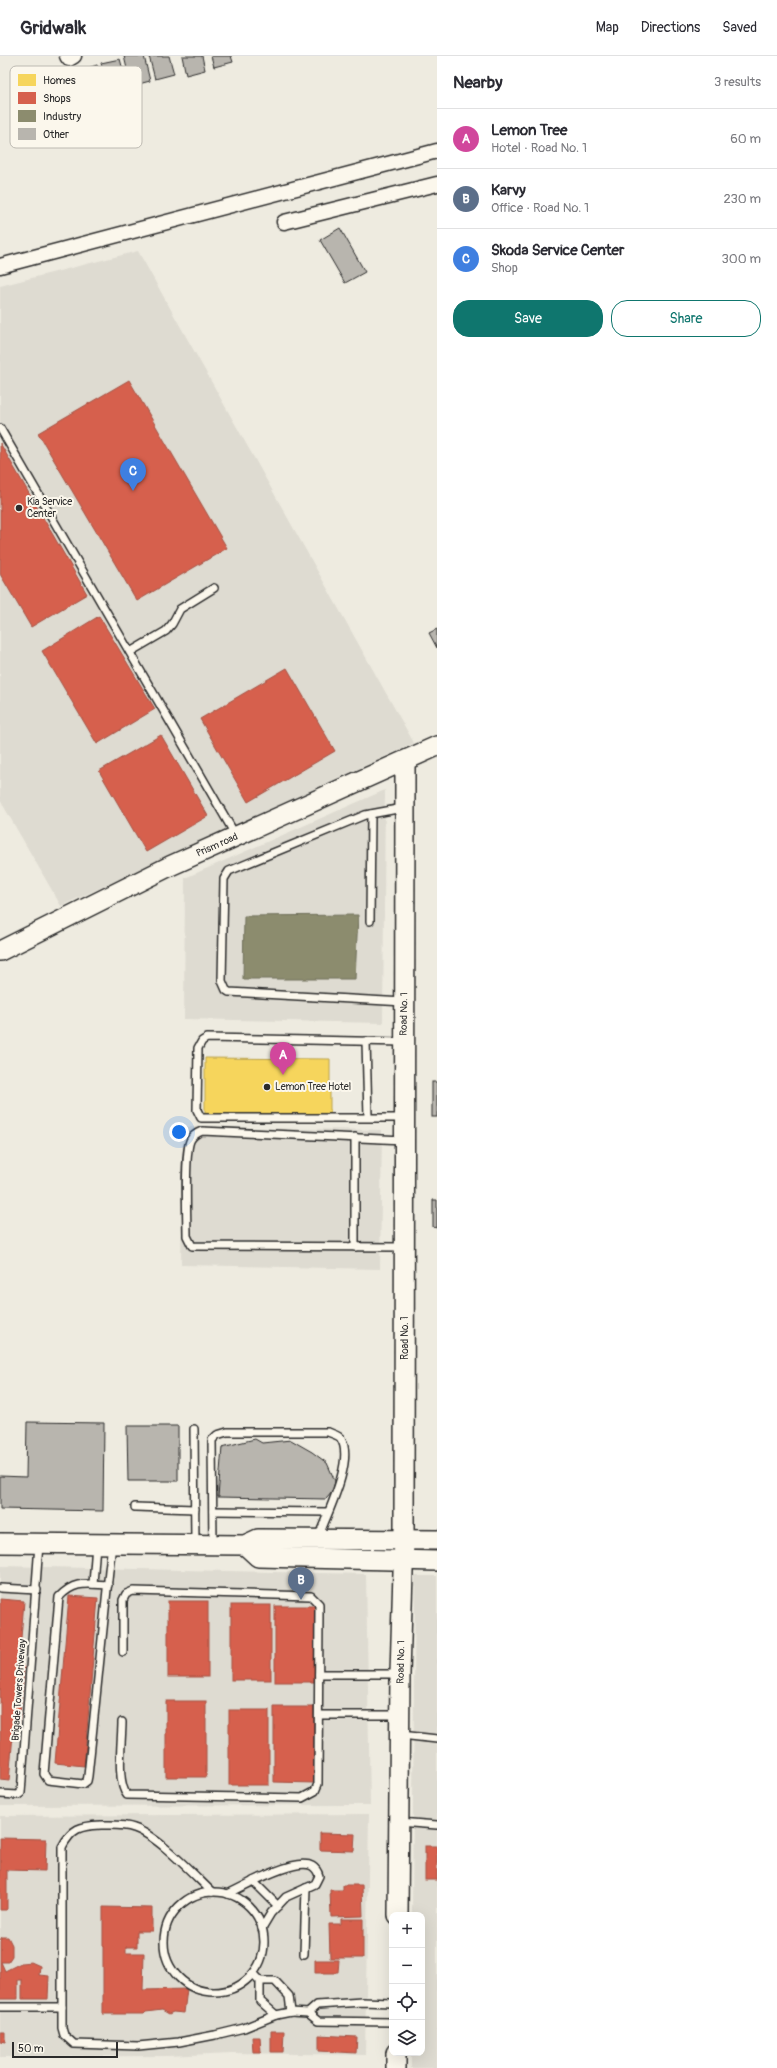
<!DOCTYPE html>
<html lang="en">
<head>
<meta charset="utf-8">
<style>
  body { margin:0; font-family:Pangolin,sans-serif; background:#f7f7f7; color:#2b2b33 }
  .controls { position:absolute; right:12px; bottom:12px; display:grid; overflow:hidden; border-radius:8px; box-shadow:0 4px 16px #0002 }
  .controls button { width:36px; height:36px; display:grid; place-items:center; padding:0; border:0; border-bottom:1px solid #e1e1e2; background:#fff; color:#2b2b33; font:20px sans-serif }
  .scale { position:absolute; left:12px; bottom:10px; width:106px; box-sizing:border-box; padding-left:4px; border:2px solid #2b2b2b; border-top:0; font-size:11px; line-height:14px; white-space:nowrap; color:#2b2b2b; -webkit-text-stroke:3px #fbf7ec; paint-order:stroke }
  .you { position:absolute; left:179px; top:1076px; width:14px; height:14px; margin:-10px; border:3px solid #fff; border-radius:50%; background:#1a73e8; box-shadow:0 0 0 6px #1a73e833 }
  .badge { display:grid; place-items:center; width:26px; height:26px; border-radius:50%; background:#0f766e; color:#fff; font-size:13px; font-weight:700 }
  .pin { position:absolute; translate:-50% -33px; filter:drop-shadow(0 1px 2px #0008) }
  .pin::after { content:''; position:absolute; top:21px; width:14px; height:12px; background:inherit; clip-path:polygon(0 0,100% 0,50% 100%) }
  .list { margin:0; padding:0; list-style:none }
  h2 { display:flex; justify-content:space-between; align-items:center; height:52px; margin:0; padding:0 16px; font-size:17px }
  h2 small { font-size:13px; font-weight:400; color:#7c7c81 }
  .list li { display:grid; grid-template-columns:26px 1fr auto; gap:12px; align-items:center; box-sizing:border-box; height:60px; padding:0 16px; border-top:1px solid #e1e1e2 }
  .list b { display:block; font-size:15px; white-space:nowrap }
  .list p { margin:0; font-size:13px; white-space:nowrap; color:#7c7c81 }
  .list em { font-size:13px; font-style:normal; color:#7c7c81 }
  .actions { display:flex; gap:8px; padding:12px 16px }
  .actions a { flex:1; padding:9px 0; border:1px solid #0f766e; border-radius:16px; text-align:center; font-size:14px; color:#0f766e }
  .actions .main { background:#0f766e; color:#fff }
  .icon { flex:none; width:22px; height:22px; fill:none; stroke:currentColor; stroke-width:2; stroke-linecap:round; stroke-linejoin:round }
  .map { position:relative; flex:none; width:437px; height:2012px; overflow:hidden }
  header { display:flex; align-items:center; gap:24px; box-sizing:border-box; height:56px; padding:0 20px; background:#fff; border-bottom:1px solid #e1e1e2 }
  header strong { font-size:19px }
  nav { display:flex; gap:22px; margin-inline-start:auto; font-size:14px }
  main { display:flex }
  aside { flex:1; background:#fff }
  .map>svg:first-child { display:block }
  .built { fill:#dedbd1 }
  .homes { fill:#f6d55c; stroke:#b9a24d }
  .shops { fill:#d6604d; stroke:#a35043 }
  .industry { fill:#8c8c6e; stroke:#6f6f5a }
  .building { fill:#b8b5ae; stroke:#2b2b2b }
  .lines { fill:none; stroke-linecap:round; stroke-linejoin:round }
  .lane-casing { stroke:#2b2b2b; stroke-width:10 }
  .street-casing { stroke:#2b2b2b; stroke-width:17 }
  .secondary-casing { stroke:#2b2b2b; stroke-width:22 }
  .lane { stroke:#fbf7ec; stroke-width:7 }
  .street { stroke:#fbf7ec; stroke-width:14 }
  .secondary { stroke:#fbf7ec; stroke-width:19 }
  .poi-dot { fill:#2b2b2b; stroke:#fbf7ec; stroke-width:1.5 }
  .labels { text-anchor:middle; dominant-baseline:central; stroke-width:4; stroke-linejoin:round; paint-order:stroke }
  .poi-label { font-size:10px; fill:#2b2b2b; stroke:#fbf7ec; text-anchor:start }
  .street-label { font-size:10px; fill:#2b2b2b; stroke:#fbf7ec }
  .key { fill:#fbf7ec; stroke:#bdbab2; stroke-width:1 }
  .key-label { font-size:11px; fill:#2b2b2b }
</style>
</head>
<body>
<header>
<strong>Gridwalk</strong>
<nav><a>Map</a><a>Directions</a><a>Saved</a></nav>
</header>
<main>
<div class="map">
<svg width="437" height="2012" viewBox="0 0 437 2012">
  <rect width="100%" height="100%" fill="#eeebe0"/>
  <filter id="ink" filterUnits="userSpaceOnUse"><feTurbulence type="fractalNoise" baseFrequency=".025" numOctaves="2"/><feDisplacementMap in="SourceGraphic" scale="8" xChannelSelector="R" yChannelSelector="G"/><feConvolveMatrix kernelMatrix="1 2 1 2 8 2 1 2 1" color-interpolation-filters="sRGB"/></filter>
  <g filter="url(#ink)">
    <g class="built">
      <polygon points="138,195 414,687 61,850 0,744 0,230"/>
      <polygon points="385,734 383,967 184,963 185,822"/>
      <polygon points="183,1071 382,1074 380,1213 181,1209"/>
      <polygon points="0,1510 366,1518 370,1749 0,1750"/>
      <polygon points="415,1520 437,1520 437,2012 411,2012 411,1997 422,1997 422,1859 412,1859"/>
      <polygon points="369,1758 365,1999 231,1997 168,2000 0,2001 0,1760"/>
    </g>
    <polygon class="homes" points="205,1002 330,1003 330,1060 205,1059"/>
    <g class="shops">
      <polygon points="129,324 227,492 137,545 38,377"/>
      <polygon points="0,387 87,538 31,571 0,518"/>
      <polygon points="99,560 155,653 97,688 42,595"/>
      <polygon points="287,612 335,695 248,746 200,663"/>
      <polygon points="161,679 208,760 146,796 99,715"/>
      <polygon points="69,1540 98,1542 84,1710 55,1707"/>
      <polygon points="0,1543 24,1545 19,1607 24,1611 19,1668 14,1667 9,1725 0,1724"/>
      <rect x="168" y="1545" width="40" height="76"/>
      <rect x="231" y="1549" width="40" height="75"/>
      <rect x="275" y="1550" width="40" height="76"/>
      <rect x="166" y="1645" width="40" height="76"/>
      <polygon points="274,1651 314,1651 314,1727 274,1726"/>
      <rect x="229" y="1654" width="40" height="75"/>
      <polygon points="320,1777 355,1778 354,1795 320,1794"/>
      <polygon points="0,1782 46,1783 45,1815 7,1814 7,1854 0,1854"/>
      <rect x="425" y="1790" width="12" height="34"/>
      <polygon points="343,1829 362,1829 363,1860 331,1861 330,1834 343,1834"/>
      <polygon points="103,1851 152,1852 152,1875 137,1875 137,1891 126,1891 126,1897 144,1897 143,1934 187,1933 184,1957 173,1956 169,1958 162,1954 146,1956 144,1958 103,1958"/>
      <polygon points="341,1863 363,1863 363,1902 330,1902 329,1868 341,1868"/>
      <polygon points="2,1881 8,1881 12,1889 12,1900 8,1906 1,1906 5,1915 21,1907 31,1906 40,1910 39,1919 49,1920 48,1943 22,1943 22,1924 18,1924 18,1943 0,1943 0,1884"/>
      <polygon points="315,1904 339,1904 338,1917 315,1917"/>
      <polygon points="271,1975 284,1975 283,1996 271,1996"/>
      <polygon points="0,1976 5,1976 5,1986 0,1985"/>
      <polygon points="319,1979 357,1981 356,1997 319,1995"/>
      <polygon points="252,1981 260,1981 261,1996 253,1996"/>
    </g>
    <polygon class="industry" points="358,859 355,923 243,923 244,860"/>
    <g class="building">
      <polygon points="124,0 144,0 150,25 131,30"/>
      <polygon points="149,0 169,0 174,18 155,23"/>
      <polygon points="182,0 202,0 205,14 186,19"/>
      <polygon points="211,0 231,0 233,6 214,11"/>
      <polygon points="120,3 128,32 109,37 101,7"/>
      <polygon points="97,9 106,40 83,46 76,16"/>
      <polygon points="340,172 365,216 345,227 320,184"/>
      <polygon points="437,573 437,592 429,577"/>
      <rect x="432" y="1026" width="5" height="35"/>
      <polygon points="433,1144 437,1144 437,1172 433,1171"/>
      <polygon points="27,1366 104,1367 103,1455 0,1453 0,1420 26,1421"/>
      <polygon points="127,1370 178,1370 178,1425 128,1425"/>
      <polygon points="255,1383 262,1387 291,1384 312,1396 327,1407 335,1425 333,1435 326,1443 218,1441 222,1391"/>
    </g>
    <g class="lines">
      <defs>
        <g id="lane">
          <polyline points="0,372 236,780"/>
          <polyline points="130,596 166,575 172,568 180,553 214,532"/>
          <polyline points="403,752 365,759 229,815 224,823 222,925 226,934 229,936 404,946"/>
          <polyline points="370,865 371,758"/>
          <polyline points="366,985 368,1061"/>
          <polyline points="403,986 207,982 202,985 198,992 197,1054 201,1062 404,1062"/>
          <polyline points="355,1081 355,1191"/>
          <path d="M403 1191 192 1190 187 1180C187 1161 184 1100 190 1085 192 1080 197 1077 202 1075L404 1084"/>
          <polyline points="194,1373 195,1488"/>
          <polyline points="135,1451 195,1453"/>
          <polyline points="213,1455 328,1456"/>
          <path d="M213 1489 212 1384 217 1379 227 1376H328C332 1378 339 1379 341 1383 355 1404 326 1460 318 1482"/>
          <polyline points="93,1528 96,1488"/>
          <path d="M108 1529C87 1528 75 1524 59 1541L44 1718 48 1724 83 1728 87 1725 88 1720 109 1514 112 1488"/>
          <polyline points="0,1532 37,1534"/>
          <polyline points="319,1618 399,1618"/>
          <polyline points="319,1659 399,1659"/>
          <path d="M122 1666C122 1685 116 1726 127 1739L302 1742 315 1735 318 1728 319 1554V1548L311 1540 133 1535 126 1538 123 1544V1596"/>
          <polyline points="401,1679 437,1683"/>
          <polyline points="0,1738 18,1739 21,1737 39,1488"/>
          <polyline points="399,1766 437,1769"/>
          <polyline points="253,1825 278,1850"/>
          <path d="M212 1836C193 1818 158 1780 134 1772 124 1768 112 1769 101 1769 80 1770 72 1772 62 1791V1972L64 1979 74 1988 138 1990 179 1986 215 1979 244 1972 276 1959"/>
          <circle cx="214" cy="1886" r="50"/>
          <path d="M228 1838C244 1830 296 1801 312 1810 317 1813 318 1816 319 1820L315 1828 286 1841 271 1857 262 1872"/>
          <polyline points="304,1898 306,1832"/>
          <polyline points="253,1918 260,1925 275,1925 289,1940 291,1956 276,1959 260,1945 260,1925"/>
          <polyline points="0,1951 62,1951"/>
          <polyline points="291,1956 308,1957 318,1965 392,1966"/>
          <polyline points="308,1957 317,1949 362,1946 392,1947"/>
        </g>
        <g id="street">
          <polyline points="67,0 69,3 74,0"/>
          <polyline points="284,166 437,128"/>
          <polyline points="0,210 437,95"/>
        </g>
        <g id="secondary">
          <polyline points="0,895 170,810 437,690"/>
          <polyline points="0,1487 245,1489 258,1483 437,1484"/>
          <polyline points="245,1489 258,1501 437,1505"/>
          <polyline points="398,1859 400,1618 404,1482 405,705"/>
          <polyline points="396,2012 396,1997"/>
        </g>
      </defs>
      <use href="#lane" class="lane-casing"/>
      <use href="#street" class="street-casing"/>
      <use href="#secondary" class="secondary-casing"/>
      <use href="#lane" class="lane"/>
      <use href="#street" class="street"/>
      <use href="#secondary" class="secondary"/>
    </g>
  </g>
  <g class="poi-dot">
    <circle cx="19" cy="452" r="4"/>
    <circle cx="267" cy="1031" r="4"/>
  </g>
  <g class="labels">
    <g class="poi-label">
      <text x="27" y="446">Kia Service<tspan x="27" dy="12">Center</tspan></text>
      <text x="275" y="1031">Lemon Tree Hotel</text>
    </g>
    <g class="street-label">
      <text transform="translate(217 789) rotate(-24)">Prism road</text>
      <text transform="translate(404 958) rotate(-89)">Road No. 1</text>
      <text transform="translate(405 1282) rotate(-90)">Road No. 1</text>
      <text transform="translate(401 1606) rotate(-89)">Road No. 1</text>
      <text transform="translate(19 1634) rotate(-86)">Brigade Towers Driveway</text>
    </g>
  </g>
  <rect x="10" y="10" width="132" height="82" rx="6" class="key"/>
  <rect x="18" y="18" width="18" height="12" fill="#f6d55c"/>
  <rect x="18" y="36" width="18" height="12" fill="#d6604d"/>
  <rect x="18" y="54" width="18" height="12" fill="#8c8c6e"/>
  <rect x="18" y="72" width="18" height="12" fill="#b8b5ae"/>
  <g class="key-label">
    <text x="43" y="28">Homes</text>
    <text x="43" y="46">Shops</text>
    <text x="43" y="64">Industry</text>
    <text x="43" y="82">Other</text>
  </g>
</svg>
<div class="controls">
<button>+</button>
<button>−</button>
<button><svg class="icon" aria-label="locate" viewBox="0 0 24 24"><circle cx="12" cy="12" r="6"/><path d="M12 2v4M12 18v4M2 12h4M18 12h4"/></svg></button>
<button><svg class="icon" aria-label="layers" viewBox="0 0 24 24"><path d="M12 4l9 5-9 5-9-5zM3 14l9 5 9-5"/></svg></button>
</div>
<div class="scale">50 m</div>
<div class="you"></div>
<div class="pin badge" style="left:283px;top:1019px;background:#d1479c">A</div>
<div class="pin badge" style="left:301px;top:1544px;background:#5c6f8a">B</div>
<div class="pin badge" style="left:133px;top:435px;background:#3f7fe0">C</div>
</div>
<aside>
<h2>Nearby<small>3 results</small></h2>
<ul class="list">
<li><span class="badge" style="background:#d1479c">A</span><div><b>Lemon Tree</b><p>Hotel · Road No. 1</p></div><em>60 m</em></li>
<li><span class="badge" style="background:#5c6f8a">B</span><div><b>Karvy</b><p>Office · Road No. 1</p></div><em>230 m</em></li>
<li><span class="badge" style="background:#3f7fe0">C</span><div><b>Skoda Service Center</b><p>Shop</p></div><em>300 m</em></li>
</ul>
<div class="actions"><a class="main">Save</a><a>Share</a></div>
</aside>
</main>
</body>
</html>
